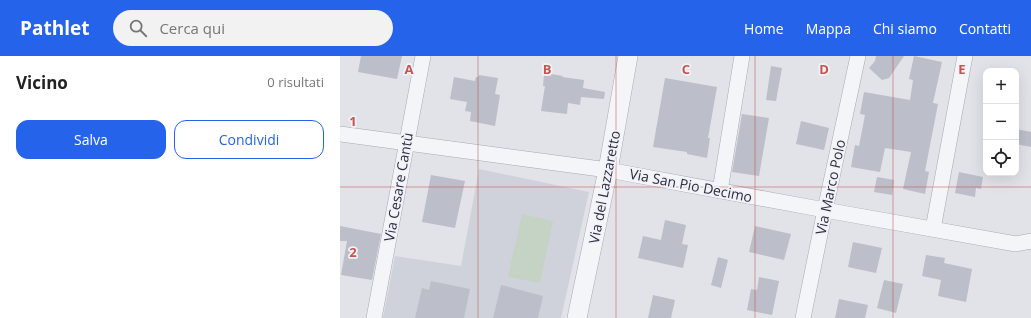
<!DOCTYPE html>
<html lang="it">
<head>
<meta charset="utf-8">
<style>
  body { margin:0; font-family:"Open Sans",sans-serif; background:#f2f2f2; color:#222 }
  .controls { position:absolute; right:12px; top:12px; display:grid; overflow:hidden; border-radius:8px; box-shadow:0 4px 16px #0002 }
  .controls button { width:36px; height:36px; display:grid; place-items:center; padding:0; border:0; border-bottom:1px solid #e0e0e0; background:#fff; color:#222; font:20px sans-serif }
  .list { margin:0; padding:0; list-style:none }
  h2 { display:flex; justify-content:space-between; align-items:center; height:52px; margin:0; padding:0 16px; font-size:17px }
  h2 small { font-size:13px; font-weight:400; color:#767676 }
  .actions { display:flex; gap:8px; padding:12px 16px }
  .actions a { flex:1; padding:9px 0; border:1px solid #2563eb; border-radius:12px; text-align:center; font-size:14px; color:#2563eb }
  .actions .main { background:#2563eb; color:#fff }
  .icon { flex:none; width:22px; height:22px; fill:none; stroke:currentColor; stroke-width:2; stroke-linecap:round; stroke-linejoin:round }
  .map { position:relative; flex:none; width:691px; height:262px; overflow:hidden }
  header { display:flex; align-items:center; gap:24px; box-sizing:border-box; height:56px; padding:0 20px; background:#2563eb; color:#fff }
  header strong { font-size:19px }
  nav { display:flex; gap:22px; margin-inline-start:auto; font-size:14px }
  .search { width:280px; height:36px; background:#f2f2f2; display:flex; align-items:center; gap:10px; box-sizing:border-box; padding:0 14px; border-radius:22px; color:#767676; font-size:15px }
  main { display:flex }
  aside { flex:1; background:#fff }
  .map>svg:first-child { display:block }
  .built { fill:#d0d2db }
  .green { fill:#c4d3c3 }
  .building { fill:#bcbec9 }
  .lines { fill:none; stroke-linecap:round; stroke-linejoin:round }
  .minor-casing { stroke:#a7a9b3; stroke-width:16 }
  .tertiary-casing { stroke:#a7a9b3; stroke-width:20 }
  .minor { stroke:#f4f5f8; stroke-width:15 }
  .tertiary { stroke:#f4f5f8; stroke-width:19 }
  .grid { fill:none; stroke:#c7544e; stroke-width:1; stroke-opacity:0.55 }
  .labels { text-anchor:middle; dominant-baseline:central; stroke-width:3.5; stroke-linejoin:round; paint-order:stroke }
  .street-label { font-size:14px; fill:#2b2e40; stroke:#f1f2f7 }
  .grid-label { font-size:13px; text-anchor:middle; font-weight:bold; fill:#c7544e; stroke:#f1f2f7; stroke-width:3.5; stroke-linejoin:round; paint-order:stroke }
</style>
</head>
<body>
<header>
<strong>Pathlet</strong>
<div class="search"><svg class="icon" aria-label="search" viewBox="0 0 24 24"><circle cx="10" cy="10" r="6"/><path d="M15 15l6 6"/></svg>Cerca qui</div>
<nav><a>Home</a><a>Mappa</a><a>Chi siamo</a><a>Contatti</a></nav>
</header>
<main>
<aside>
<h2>Vicino<small>0 risultati</small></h2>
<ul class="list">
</ul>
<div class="actions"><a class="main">Salva</a><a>Condividi</a></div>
</aside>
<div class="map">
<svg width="691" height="262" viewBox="0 0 691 262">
  <rect width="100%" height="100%" fill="#e2e3e9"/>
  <polygon class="built" points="139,113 249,136 221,262 43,262 55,200 121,210"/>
  <polygon class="green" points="182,158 213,165 200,227 168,221"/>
  <g class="building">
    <polygon points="21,0 62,0 57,23 18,16"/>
    <polygon points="536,0 564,0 549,22 542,24 529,12 535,5"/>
    <polygon points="574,0 602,6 593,47 598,48 585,115 589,116 585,138 563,133 571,96 545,92 540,116 511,111 515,89 519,90 525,59 520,58 524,36 570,44 573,24 569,23"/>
    <polygon points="431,10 442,12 436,45 426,44"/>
    <polygon points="211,18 223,20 222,21 244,24 243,32 265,36 264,43 241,41 240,49 228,47 227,58 201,55 205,30 203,30 204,19 211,20"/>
    <polygon points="139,19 158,22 155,38 160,39 155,70 130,65 131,56 125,55 127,46 110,43 114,21 135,25 136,21 138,21"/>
    <polygon points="325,22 377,31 368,82 370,82 367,102 347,98 347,96 313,91"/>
    <polygon points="402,58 429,62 419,120 392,116"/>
    <polygon points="461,65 489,72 484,94 456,88"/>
    <polygon points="676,73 691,76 691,91 676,88"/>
    <polygon points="619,116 643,121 641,133 636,132 635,141 615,137"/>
    <polygon points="91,119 125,125 115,172 82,166"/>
    <polygon points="537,121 554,124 552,139 534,136"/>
    <polygon points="325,164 346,169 342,188 348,189 343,212 298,202 303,180 321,184"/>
    <polygon points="0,170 41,178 32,224 1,219 7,185 0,185"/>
    <polygon points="415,170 451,178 444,204 409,196"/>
    <polygon points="513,186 542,192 536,217 508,211"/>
    <polygon points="586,199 605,202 604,207 632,213 626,246 598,240 601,224 582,220"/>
    <polygon points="378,201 388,204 381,232 371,229"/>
    <polygon points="419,221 439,225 432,259 407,254 411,233 417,234"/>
    <polygon points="544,224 563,228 556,257 537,252"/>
    <polygon points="91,225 130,233 124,262 75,262 82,232 89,234"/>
    <polygon points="161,229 203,240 198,262 153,262"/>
    <polygon points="313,239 335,244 331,262 308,262"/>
    <polygon points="499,243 528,249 525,262 495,262"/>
  </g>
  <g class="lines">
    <defs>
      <g id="minor">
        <polyline points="0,78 268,114 485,154 676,188 691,185"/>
        <polyline points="380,135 402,0"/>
        <polyline points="593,173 625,0"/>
        <polyline points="34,262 83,0"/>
        <polyline points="463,262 485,154 518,0"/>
      </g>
      <polyline id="tertiary" points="237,262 268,114 288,0"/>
    </defs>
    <use href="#minor" class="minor-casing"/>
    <use href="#tertiary" class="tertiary-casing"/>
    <use href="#minor" class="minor"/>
    <use href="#tertiary" class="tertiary"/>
  </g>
  <path class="grid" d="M138 0V262M276 0V262M415 0V262M553 0V262M0 131H691"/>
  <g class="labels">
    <g class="street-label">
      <text transform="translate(351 129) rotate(11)">Via San Pio Decimo</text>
      <text transform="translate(58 131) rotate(-80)">Via Cesare Cantù</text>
      <text transform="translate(264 131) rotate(-79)">Via del Lazzaretto</text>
      <text transform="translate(490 131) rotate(-78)">Via Marco Polo</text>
    </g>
  </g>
  <g class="grid-label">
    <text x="69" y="18">A</text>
    <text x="207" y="18">B</text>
    <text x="346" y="18">C</text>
    <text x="484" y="18">D</text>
    <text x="622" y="18">E</text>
    <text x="13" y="70">1</text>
    <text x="13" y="201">2</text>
  </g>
</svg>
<div class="controls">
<button>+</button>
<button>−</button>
<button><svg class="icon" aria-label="locate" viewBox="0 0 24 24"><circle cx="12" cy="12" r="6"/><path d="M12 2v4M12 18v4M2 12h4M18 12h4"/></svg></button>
</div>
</div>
</main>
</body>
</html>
